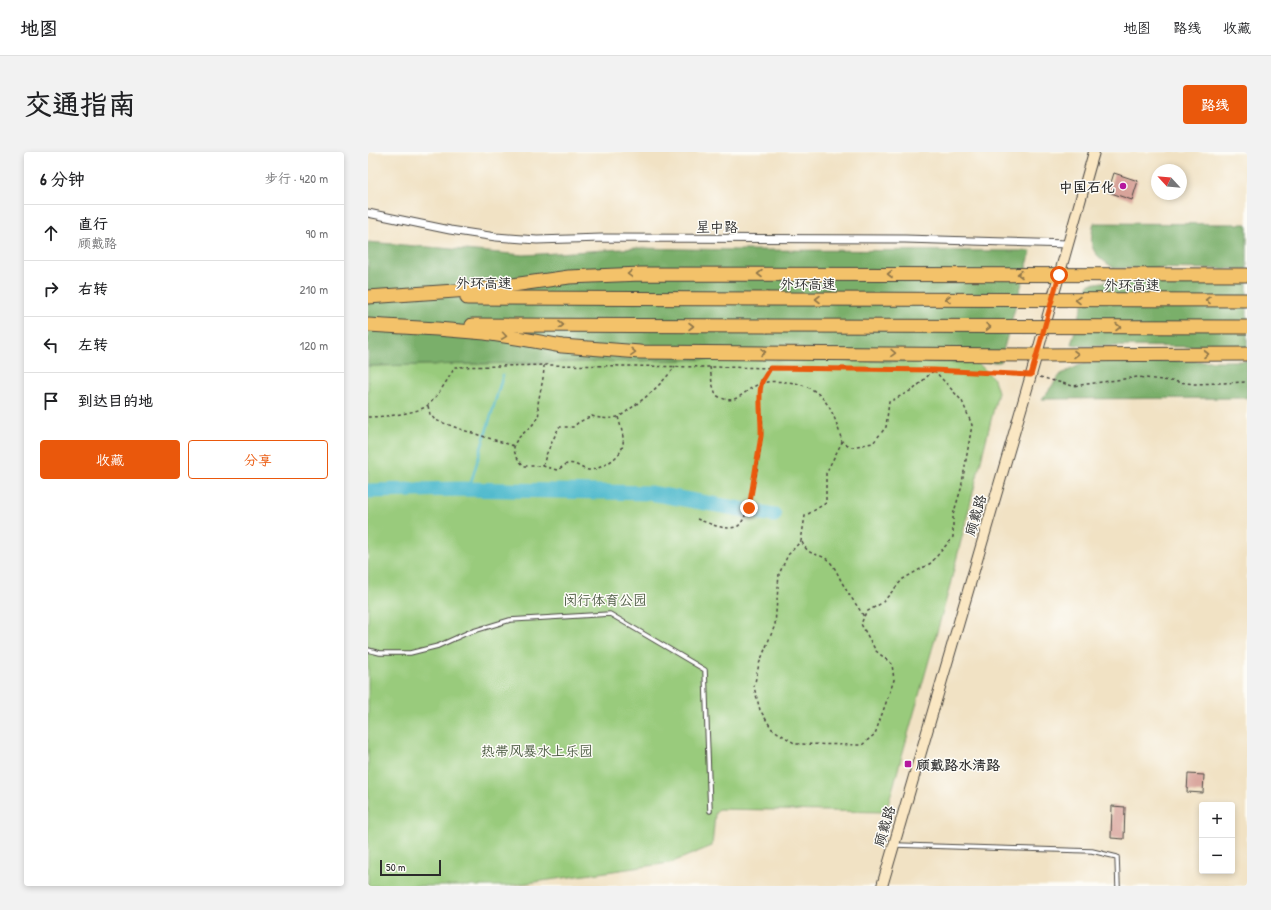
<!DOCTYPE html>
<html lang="zh">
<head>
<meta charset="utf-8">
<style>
  body { margin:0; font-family:"Patrick Hand","LXGW WenKai TC",sans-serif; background:#f2f2f2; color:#202124 }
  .controls { position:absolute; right:12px; bottom:12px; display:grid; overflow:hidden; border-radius:4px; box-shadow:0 2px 6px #0003 }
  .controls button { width:36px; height:36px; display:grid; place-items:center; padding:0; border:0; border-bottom:1px solid #e0e0e0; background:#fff; color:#202124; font:20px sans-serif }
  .compass { position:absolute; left:783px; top:12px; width:36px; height:36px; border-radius:50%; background:#fff; box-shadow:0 2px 6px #0003; rotate:296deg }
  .scale { position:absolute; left:12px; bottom:10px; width:61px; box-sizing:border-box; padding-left:4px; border:2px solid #2b2b2b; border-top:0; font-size:11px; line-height:14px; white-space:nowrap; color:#2b2b2b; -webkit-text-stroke:3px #fdfcf7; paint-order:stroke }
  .stop { position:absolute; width:12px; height:12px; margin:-9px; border:3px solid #ea580c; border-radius:50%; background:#fff }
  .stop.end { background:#ea580c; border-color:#fff; box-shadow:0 1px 4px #0008 }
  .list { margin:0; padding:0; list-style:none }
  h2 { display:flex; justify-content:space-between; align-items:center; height:52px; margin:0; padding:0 16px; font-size:17px }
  h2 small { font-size:13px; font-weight:400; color:#757577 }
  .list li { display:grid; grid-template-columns:26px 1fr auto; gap:12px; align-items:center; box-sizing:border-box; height:56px; padding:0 16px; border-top:1px solid #e0e0e0 }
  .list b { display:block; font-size:15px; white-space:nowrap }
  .list p { margin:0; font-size:13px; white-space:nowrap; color:#757577 }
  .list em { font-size:13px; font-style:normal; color:#757577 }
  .actions { display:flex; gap:8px; padding:12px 16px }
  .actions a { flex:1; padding:9px 0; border:1px solid #ea580c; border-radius:4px; text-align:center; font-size:14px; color:#ea580c }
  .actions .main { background:#ea580c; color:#fff }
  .icon { flex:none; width:22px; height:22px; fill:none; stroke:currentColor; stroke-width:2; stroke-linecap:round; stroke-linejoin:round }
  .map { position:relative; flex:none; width:879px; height:734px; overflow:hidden; border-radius:4px }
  header { display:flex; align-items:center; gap:24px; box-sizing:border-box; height:56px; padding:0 20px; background:#fff; border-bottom:1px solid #e0e0e0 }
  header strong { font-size:19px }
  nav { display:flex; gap:22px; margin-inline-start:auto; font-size:14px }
  .intro { display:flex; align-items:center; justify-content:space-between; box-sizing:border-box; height:96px; padding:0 24px }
  h1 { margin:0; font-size:28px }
  .button { padding:10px 18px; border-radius:4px; background:#ea580c; color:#fff; font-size:14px; font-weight:700 }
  main { display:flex; gap:24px; padding:0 24px }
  aside { flex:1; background:#fff; border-radius:4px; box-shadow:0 2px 6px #0003 }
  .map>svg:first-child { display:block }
  .green { fill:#99cb7b; stroke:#627b53 }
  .forest { fill:#7aaf6b; stroke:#526d4b }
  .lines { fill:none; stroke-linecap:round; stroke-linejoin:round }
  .stream { stroke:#50bacd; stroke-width:2.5 }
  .river { stroke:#50bacd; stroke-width:15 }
  .building { fill:#d8a39a }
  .lane-casing { stroke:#494642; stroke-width:5.5 }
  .street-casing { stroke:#494642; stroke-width:9 }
  .secondary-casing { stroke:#494642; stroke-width:12 }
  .highway-casing { stroke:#494642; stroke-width:15 }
  .path { stroke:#494642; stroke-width:1.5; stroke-dasharray:3 3; stroke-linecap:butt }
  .lane { stroke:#fff; stroke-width:3.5 }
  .street { stroke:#fff; stroke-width:7 }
  .secondary { stroke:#fae7c3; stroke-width:10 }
  .highway { stroke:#f3c26a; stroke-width:13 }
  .highway-bridge-casing { stroke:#494642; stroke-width:15; stroke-linecap:butt }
  .highway-bridge { stroke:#f3c26a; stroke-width:13 }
  .oneway { stroke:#8f764a }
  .route { stroke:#ea580c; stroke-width:5 }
  .poi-dot { fill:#b5179e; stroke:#fdfcf7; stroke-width:1.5 }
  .labels { text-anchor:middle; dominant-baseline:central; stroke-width:3; stroke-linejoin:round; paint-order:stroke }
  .poi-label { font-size:14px; font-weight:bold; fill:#2b2b2b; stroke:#fdfcf7; text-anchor:end }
  .street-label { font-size:14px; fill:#2b2b2b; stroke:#fdfcf7 }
  .park-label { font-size:14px; fill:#4c5b43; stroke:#fdfcf7 }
</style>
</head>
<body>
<header>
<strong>地图</strong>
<nav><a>地图</a><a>路线</a><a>收藏</a></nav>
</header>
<div class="intro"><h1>交通指南</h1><a class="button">路线</a></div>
<main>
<aside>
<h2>6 分钟<small>步行 · 420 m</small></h2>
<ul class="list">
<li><svg class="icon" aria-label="ahead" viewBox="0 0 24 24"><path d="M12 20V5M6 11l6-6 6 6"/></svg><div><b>直行</b><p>顾戴路</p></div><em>90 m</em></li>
<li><svg class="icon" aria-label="right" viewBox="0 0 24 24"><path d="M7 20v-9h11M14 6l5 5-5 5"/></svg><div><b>右转</b></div><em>210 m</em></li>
<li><svg class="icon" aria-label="left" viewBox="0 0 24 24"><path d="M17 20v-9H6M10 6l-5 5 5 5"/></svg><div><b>左转</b></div><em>120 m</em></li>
<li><svg class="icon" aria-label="arrive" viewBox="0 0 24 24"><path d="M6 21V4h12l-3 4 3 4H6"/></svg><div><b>到达目的地</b></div></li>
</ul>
<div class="actions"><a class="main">收藏</a><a>分享</a></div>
</aside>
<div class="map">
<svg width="879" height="734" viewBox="0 0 879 734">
  <rect width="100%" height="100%" fill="#fdfcf7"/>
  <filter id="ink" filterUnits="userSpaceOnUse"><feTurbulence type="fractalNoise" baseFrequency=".025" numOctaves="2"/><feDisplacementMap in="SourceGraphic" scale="8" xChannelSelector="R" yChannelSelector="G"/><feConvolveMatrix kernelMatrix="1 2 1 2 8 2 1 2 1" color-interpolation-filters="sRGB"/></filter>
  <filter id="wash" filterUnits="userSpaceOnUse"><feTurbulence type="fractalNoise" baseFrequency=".012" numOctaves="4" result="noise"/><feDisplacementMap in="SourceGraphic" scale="16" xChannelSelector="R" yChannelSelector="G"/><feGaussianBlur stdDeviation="0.9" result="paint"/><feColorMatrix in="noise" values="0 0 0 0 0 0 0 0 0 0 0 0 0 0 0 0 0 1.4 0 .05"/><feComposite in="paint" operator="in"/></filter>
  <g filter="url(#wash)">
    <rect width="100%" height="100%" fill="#f1e2c4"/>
    <polygon class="green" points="362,207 610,211 626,227 630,240 580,441 518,660 350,657 347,662 344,694 302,711 138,734 0,734 0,214"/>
    <g class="forest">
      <path d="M726 71 879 72V117L746 116C724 102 720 96 726 71Z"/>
      <polygon points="0,90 156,103 270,96 368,98 663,99 632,210 362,207 0,214"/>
      <polygon points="734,130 879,130 879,195 715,194 703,192 721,132"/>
      <polygon points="733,209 879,209 879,246 674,247 693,222 714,212"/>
    </g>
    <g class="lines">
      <polyline class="stream" points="101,337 135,223"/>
      <polyline class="river" points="0,339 93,337 282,341 406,363"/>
    </g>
    <g id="blocks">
      <g class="building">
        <polygon points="746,21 770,29 764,48 740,40"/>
        <polygon points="820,622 836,623 835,641 819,640"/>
        <polygon points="744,654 757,655 756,687 743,686"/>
      </g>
    </g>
  </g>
  <g filter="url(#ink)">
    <use href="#blocks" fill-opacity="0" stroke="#494642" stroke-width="1"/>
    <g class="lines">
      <defs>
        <g id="lane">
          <polyline points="0,498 12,501 42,501 70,494 99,481 142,468 242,462 337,518 342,659"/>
          <polyline points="528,693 724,699 749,705 750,734"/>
        </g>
        <polyline id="street" points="0,61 82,78 128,85 169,88 234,86 537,87 700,92"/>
        <polyline id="secondary" points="514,734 663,223 726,0"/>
        <g id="highway">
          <polyline points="0,145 116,137 201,125 273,122 879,123"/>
          <polyline points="99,146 399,147"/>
          <polyline points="0,173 69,177 117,181 155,187 194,194 272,200 669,203 879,202"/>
          <polyline points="104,173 399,174"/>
        </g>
      </defs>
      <use href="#lane" class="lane-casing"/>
      <use href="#street" class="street-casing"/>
      <use href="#secondary" class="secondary-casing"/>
      <use href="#highway" class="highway-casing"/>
      <g class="path">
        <path d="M176 213C176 227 172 239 170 252 169 256 172 260 170 264 162 284 130 287 156 314H175L189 318C192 317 196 313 199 312 208 309 214 319 223 318 229 317 235 314 240 311 261 298 256 286 250 265"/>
        <path d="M342 215 344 231 348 243C368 256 374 239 391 232 399 229 411 229 419 230 455 233 466 258 474 290"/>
        <polygon points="566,218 594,249 604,273 593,337 585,363 585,385 563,411 535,427 514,451 498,460 493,472 508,499 524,512 526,528 507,582 494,593 428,592 404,577 392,558 386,535 391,512 407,473 411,422 420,403 433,389 437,364 458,351 458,321 474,290 484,295 505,291 518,275 521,250 546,237"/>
        <polyline points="672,225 705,234 770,225 826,232 879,230"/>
        <polyline points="60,254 62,262 67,268 98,279 146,294"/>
        <path d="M0 265C14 265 49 262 60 253 68 247 82 224 87 215L176 213 342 215 566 218 654 223"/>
        <path d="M175 314 178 303 191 275H205L211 270 224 264C233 267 240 267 249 265 253 264 258 260 262 257 279 245 295 231 307 214"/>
        <path d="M329 367C341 371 358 380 370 374 383 367 394 291 394 275 394 261 390 246 393 232 394 227 399 221 402 216"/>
        <path d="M434 390C442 407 451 399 462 410 469 418 471 426 476 434 482 445 490 454 496 465"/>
      </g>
      <use href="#lane" class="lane"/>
      <use href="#street" class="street"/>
      <use href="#secondary" class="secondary"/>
      <use href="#highway" class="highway"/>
      <defs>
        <g id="highway-bridge">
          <polyline points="399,147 879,148"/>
          <polyline points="399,174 879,175"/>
        </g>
      </defs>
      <use href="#highway-bridge" class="highway-bridge-casing"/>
      <use href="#highway-bridge" class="highway-bridge"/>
    </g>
    <defs><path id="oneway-chevron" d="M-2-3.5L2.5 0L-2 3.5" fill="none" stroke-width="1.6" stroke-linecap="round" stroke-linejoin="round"/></defs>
    <g class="oneway">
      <use href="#oneway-chevron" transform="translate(262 122) rotate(178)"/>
      <use href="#oneway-chevron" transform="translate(392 122) rotate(-180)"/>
      <use href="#oneway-chevron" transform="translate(522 122) rotate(-180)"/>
      <use href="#oneway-chevron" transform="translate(652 122) rotate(-180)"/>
      <use href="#oneway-chevron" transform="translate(450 147) rotate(-180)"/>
      <use href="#oneway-chevron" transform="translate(580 147) rotate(-180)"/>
      <use href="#oneway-chevron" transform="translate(710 148) rotate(-180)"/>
      <use href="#oneway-chevron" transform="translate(840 148) rotate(-180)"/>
      <use href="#oneway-chevron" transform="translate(193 173)"/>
      <use href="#oneway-chevron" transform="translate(323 174)"/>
      <use href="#oneway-chevron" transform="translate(620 175)"/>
      <use href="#oneway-chevron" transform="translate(750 175)"/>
      <use href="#oneway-chevron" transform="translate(136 184) rotate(8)"/>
      <use href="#oneway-chevron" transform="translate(265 200) rotate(3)"/>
      <use href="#oneway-chevron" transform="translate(395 200)"/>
      <use href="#oneway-chevron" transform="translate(525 201) rotate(1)"/>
      <use href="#oneway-chevron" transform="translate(708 202)"/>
      <use href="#oneway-chevron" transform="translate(838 202)"/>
    </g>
  </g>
  <g class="lines" filter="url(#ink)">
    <path class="route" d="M381 356 393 284C394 270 389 242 394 230 396 225 400 221 402 216L566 218 663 223 691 123"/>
  </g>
  <g class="poi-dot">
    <circle cx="755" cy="34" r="4"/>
    <rect x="536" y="608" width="8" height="8" rx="2"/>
  </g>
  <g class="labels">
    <g class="poi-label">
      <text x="747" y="34">中国石化</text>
      <text x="548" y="612" text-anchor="start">顾戴路水清路</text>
    </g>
    <g class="street-label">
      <text x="349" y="74">星中路</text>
      <text x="116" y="130">外环高速</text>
      <text x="440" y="131">外环高速</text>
      <text x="764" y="132">外环高速</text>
      <text transform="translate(607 363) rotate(-74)">顾戴路</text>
      <text transform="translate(516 674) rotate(-74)">顾戴路</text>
    </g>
    <g class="park-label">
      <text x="237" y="447">闵行体育公园</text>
      <text x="169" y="598">热带风暴水上乐园</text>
    </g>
  </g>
</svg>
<div class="controls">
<button>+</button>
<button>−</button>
</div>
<svg class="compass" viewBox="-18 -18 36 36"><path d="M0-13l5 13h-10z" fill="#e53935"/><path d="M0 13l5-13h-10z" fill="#757577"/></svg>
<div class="scale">50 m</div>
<div class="stop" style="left:691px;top:123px"></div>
<div class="stop end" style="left:381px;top:356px"></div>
</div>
</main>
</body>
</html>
